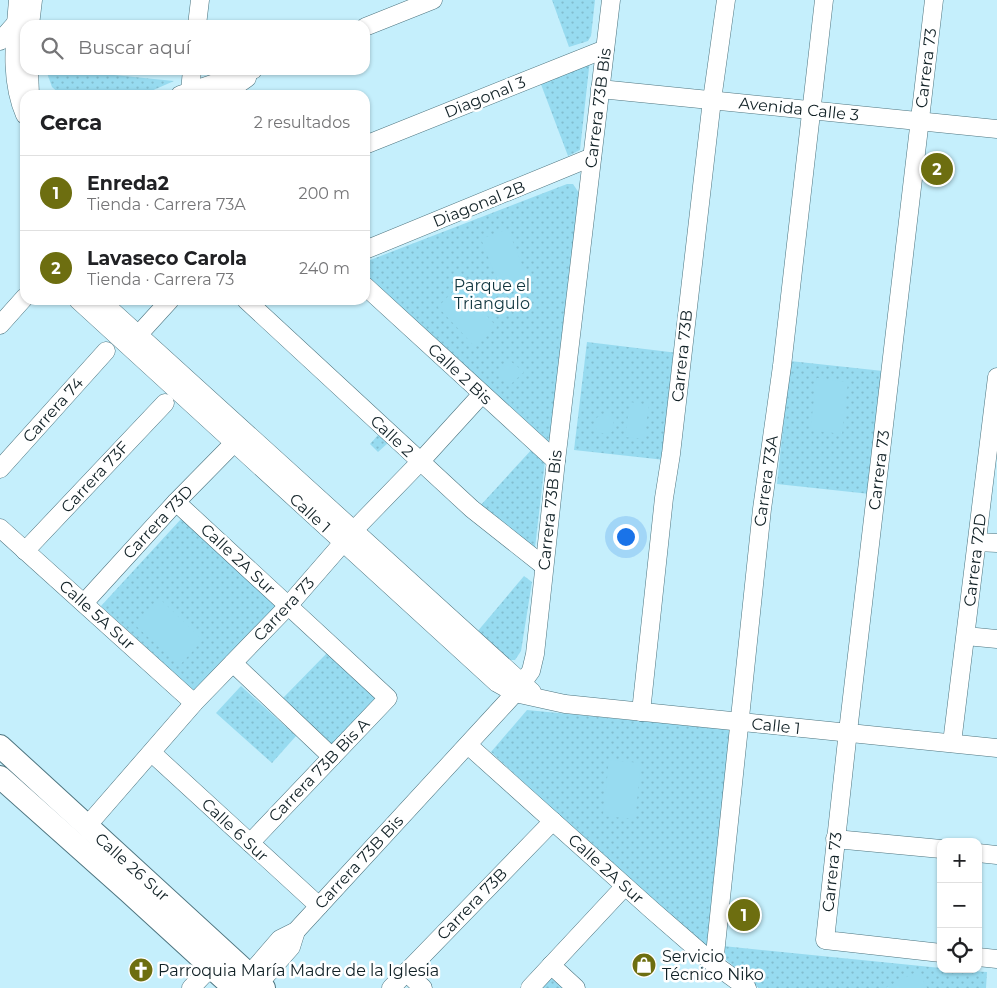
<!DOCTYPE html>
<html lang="es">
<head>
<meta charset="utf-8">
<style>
  body { margin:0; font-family:Montserrat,sans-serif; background:#f2f2f2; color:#202124 }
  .controls { position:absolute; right:15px; bottom:15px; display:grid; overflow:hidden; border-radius:10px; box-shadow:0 1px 4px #0004 }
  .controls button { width:45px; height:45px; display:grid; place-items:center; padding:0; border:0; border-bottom:1px solid #e0e0e0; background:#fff; color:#202124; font:25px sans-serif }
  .you { position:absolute; left:625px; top:536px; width:18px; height:18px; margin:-12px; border:4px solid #fff; border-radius:50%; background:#1a73e8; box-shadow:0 0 0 8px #1a73e833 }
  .badge { display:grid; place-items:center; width:32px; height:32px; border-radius:50%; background:#6d6e10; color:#fff; font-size:16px; font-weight:700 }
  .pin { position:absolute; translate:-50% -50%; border:2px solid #fff; box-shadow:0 1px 5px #0006 }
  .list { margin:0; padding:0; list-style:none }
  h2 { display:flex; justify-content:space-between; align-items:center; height:65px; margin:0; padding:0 20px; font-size:21px }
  h2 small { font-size:16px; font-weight:400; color:#757577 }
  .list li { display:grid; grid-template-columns:32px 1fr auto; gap:15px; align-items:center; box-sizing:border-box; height:75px; padding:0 20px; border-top:1px solid #e0e0e0 }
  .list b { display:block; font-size:19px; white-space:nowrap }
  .list p { margin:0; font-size:16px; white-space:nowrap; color:#757577 }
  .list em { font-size:16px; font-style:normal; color:#757577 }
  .icon { flex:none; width:28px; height:28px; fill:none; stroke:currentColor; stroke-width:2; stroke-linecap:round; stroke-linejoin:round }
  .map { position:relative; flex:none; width:997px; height:988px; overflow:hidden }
  .search { position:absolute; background:#fff; box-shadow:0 1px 4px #0004; left:20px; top:20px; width:350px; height:55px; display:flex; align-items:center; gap:12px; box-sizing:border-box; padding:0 18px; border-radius:15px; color:#757577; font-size:19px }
  .panel { position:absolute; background:#fff; box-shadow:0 1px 4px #0004; left:20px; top:90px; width:350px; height:215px; border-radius:15px }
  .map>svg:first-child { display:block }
  .green { fill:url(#green-dots) }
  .pitch { fill:#97dbf0 }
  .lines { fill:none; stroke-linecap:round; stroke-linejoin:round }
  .minor-casing { stroke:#4d747f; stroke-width:19 }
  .major-casing { stroke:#4d747f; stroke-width:24 }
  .minor { stroke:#fff; stroke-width:18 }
  .major { stroke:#fff; stroke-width:22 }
  .labels { text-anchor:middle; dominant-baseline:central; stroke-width:5; stroke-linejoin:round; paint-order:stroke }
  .street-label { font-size:16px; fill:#112126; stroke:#fff }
  .park-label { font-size:16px; fill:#11363f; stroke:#fff }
  .poi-label { font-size:16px; fill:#112126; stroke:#fff; text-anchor:start }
</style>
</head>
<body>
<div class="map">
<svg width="997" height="988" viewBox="0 0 997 988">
  <defs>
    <pattern id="green-dots" width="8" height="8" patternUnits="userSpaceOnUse" patternTransform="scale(1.25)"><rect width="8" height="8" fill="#97dbf0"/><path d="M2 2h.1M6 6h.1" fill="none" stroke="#81bcce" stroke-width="1.8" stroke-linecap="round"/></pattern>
  </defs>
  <rect width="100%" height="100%" fill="#c5effc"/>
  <g class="green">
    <polygon points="552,0 595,0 591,36 588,41 569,47"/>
    <polygon points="590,59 580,150 568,156 539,79"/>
    <polygon points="46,70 64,70 174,81 142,95 61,95 52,87"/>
    <polygon points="567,184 573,184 579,193 552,443 547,447 365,279 365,262"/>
    <polygon points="587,342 678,353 665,460 574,450"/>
    <polygon points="790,361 883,371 870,494 777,484"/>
    <polygon points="379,434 388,443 378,452 370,444"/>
    <polygon points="534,447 545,461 535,548 479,507"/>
    <polygon points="182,518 277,605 196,693 101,606"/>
    <polygon points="524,576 532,582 521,651 515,660 510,660 477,632"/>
    <polygon points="329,651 377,698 332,745 283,698"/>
    <polygon points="241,686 296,736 272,763 216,713"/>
    <polygon points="527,710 734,730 710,952 554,811 491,752"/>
    <polygon points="723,946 941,968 941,969 987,972 986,988 759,988 723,957"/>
    <polygon points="551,973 567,988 536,988"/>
  </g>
  <g class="pitch">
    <polygon points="508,229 528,280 501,289 481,239"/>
    <polygon points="459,285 497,327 475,347 438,307"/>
    <polygon points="509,360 524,372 511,384 499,372"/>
    <polygon points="817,378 848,382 842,434 810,430"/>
    <polygon points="630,402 649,405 644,439 625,437"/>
    <polygon points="601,415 608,415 614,420 612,432 605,434 598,432 595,426 595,419"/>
    <polygon points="159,598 203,640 179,666 134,624"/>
    <polygon points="609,760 641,763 635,819 603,816"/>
    <polygon points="918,971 927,988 885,988"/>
  </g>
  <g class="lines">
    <defs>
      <g id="minor">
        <path d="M18 0C15 38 9 78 25 115"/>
        <polyline points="934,0 847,740 825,940 941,953"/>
        <polyline points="30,25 33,0"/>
        <polyline points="197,25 200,0"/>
        <polyline points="365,27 433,0"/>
        <polyline points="0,41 16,23"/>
        <polyline points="29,70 30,95"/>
        <polyline points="600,89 997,129"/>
        <polyline points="190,91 192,70"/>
        <polyline points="180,95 253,70"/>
        <polyline points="223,95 247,78"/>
        <polyline points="365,145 605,49"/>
        <polyline points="365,250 592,157"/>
        <polyline points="365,286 556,461"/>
        <polyline points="78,300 497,683 515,693 565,704 997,748"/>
        <polyline points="100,300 532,692"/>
        <polyline points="246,300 472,509 544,566"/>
        <polyline points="0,325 25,297"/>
        <polyline points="139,334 170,300"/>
        <polyline points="0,469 106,351"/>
        <polyline points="176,502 388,698 250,843"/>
        <polyline points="0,528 194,703"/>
        <polyline points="977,542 997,543"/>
        <polyline points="25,551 165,403"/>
        <polyline points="84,603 176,502 234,443"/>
        <polyline points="966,636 997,639"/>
        <polyline points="233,663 332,757"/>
        <polyline points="641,712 664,498 671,454 712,100 726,0"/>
        <polyline points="952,743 997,377"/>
        <polyline points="468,745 653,911 714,964 747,988"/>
        <polyline points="152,753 319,906"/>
        <polyline points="87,826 194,703 288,606 354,530 420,462 482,394"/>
        <polyline points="835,839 941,849"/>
        <polyline points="978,853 997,855"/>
        <polyline points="978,957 997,959"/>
        <polyline points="714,964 762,509 782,366 824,0"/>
        <polyline points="551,965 576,988"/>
        <polyline points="406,972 423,988"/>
        <polyline points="241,984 280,939 296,931 515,693 531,671 535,654 556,461 611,0"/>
        <polyline points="191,988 211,967"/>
        <polyline points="255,988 291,947 296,931"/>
        <polyline points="391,988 553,821"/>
        <polyline points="530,988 625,886"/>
      </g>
      <g id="major">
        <polyline points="0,746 264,988"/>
        <polyline points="0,777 128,891 234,988"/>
      </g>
    </defs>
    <use href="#minor" class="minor-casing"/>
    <use href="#major" class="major-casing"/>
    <use href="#minor" class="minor"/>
    <use href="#major" class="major"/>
  </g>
  <defs>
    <symbol id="shop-disc" viewBox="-11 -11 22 22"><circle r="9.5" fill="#6d6e10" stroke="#fff"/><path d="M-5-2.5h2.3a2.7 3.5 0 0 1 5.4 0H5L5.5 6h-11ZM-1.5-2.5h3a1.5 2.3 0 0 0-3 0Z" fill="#fff"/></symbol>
    <symbol id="church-disc" viewBox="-11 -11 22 22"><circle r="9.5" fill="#6d6e10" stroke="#fff"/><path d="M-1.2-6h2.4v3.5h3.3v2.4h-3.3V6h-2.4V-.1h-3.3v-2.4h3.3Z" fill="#fff"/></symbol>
  </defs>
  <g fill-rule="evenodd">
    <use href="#shop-disc" x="630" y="951" width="28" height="28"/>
    <use href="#church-disc" x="127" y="956" width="28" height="28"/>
  </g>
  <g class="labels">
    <g class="street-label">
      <text transform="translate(926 68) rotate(-83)">Carrera 73</text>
      <text transform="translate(485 97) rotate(-22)">Diagonal 3</text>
      <text transform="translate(598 108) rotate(-83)">Carrera 73B Bis</text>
      <text transform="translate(799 109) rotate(6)">Avenida Calle 3</text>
      <text transform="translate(479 204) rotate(-22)">Diagonal 2B</text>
      <text transform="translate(682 356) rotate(-84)">Carrera 73B</text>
      <text transform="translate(460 374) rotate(43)">Calle 2 Bis</text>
      <text transform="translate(53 410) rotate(-48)">Carrera 74</text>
      <text transform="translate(392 436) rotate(43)">Calle 2</text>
      <text transform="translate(879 470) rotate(-83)">Carrera 73</text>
      <text transform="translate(95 477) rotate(-47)">Carrera 73F</text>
      <text transform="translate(766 481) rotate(-82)">Carrera 73A</text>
      <text transform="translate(550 510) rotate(-84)">Carrera 73B Bis</text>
      <text transform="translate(310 513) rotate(43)">Calle 1</text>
      <text transform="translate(158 522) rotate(-47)">Carrera 73D</text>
      <text transform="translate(238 559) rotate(43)">Calle 2A Sur</text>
      <text transform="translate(975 560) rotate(-83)">Carrera 72D</text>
      <text transform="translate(284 609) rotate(-47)">Carrera 73</text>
      <text transform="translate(97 615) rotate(42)">Calle 5A Sur</text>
      <text transform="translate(776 726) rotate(6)">Calle 1</text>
      <text transform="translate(319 770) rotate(-46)">Carrera 73B Bis A</text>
      <text transform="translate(235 830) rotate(43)">Calle 6 Sur</text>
      <text transform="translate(359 862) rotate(-47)">Carrera 73B Bis</text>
      <text transform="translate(132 867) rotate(42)">Calle 26 Sur</text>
      <text transform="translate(606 869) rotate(42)">Calle 2A Sur</text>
      <text transform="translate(832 872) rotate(-84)">Carrera 73</text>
      <text transform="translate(472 904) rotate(-46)">Carrera 73B</text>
    </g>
    <g class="park-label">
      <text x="492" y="285">Parque el<tspan x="492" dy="18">Triangulo</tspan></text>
    </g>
    <g class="poi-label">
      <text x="662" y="956">Servicio<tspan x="662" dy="18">Técnico Niko</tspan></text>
      <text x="158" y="970">Parroquia María Madre de la Iglesia</text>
    </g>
  </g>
</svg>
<div class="controls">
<button>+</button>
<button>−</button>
<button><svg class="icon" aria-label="locate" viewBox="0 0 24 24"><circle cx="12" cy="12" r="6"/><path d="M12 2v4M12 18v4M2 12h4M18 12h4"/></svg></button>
</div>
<div class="you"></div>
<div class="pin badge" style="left:744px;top:915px">1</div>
<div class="pin badge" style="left:937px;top:169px">2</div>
<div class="search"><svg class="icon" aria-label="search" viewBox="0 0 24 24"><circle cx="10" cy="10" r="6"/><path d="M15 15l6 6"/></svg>Buscar aquí</div>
<section class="panel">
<h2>Cerca<small>2 resultados</small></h2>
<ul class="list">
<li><span class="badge">1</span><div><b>Enreda2</b><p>Tienda · Carrera 73A</p></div><em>200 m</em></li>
<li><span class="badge">2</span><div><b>Lavaseco Carola</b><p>Tienda · Carrera 73</p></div><em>240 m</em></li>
</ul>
</section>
</div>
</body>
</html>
